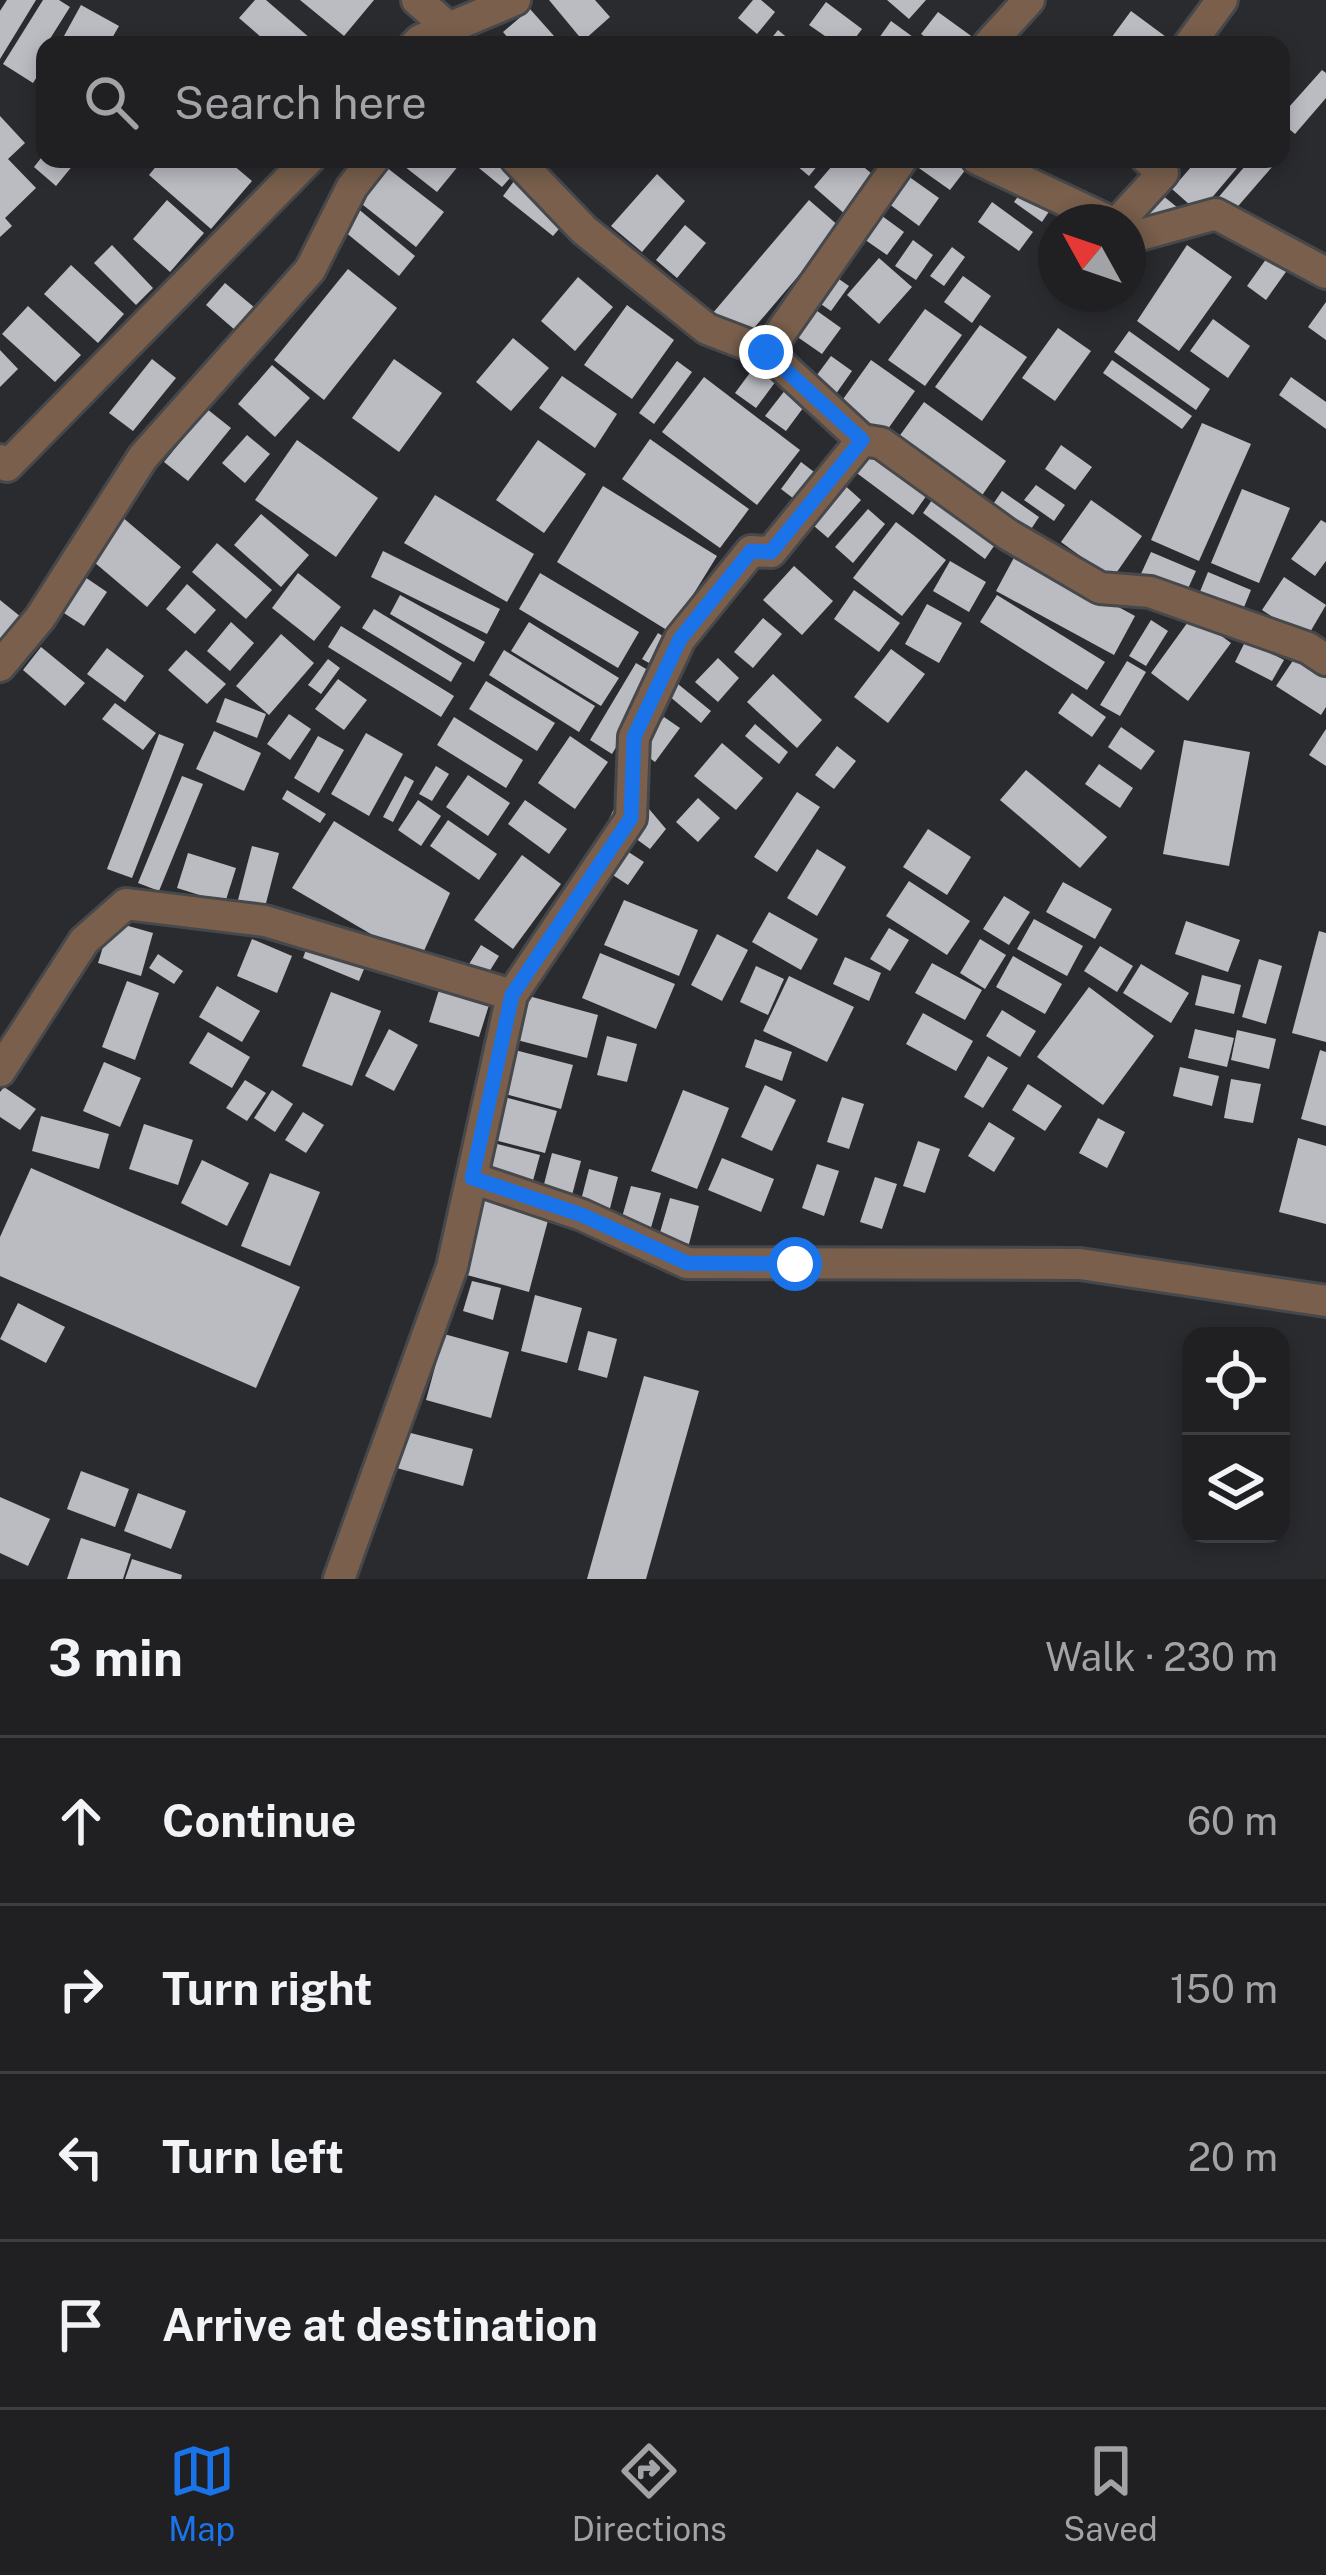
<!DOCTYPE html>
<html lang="en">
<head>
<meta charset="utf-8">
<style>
  body { margin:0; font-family:"Public Sans",sans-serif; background:#2d2d30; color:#f1f3f6 }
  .controls { position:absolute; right:36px; bottom:36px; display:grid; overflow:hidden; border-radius:24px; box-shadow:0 6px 18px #0003 }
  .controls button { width:108px; height:108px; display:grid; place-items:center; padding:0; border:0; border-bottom:3px solid #3d3e41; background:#202023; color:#f1f3f6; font:60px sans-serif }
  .compass { position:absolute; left:1038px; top:204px; width:108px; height:108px; border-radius:50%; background:#202023; box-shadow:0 6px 18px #0003; rotate:310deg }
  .stop { position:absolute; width:36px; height:36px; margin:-27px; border:9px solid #1a73e8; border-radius:50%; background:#fff }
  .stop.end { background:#1a73e8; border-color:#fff; box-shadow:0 3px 12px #0008 }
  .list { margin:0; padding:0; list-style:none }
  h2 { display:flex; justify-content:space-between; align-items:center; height:156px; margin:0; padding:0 48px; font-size:51px }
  h2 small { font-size:39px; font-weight:400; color:#a2a3a6 }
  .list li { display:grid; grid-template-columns:78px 1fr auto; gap:36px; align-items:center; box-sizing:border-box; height:168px; padding:0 48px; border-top:3px solid #3d3e41 }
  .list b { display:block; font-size:45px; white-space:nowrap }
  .list em { font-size:39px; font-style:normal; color:#a2a3a6 }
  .icon { flex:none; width:66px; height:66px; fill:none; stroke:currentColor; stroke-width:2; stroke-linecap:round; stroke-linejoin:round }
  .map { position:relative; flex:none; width:1326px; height:1579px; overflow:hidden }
  .search { position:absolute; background:#202023; box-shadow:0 6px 18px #0003; left:36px; right:36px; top:36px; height:132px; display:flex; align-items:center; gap:30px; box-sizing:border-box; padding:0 42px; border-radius:24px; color:#a2a3a6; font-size:45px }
  .sheet { height:828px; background:#202023 }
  nav { display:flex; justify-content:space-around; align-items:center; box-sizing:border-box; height:168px; border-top:3px solid #3d3e41; background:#202023; font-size:33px; color:#a2a3a6 }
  nav a { display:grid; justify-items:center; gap:6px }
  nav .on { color:#1a73e8 }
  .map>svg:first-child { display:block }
  .building { fill:#bbbcc2 }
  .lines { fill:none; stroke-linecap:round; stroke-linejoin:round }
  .street-casing { stroke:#47484b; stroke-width:36 }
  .street { stroke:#795f4c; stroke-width:30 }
  .route { stroke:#1a73e8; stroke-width:15 }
</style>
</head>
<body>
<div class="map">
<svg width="1326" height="1579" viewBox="0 0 1326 1579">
  <rect width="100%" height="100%" fill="#2a2b2f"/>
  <g class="building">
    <polygon points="7,0 36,0 0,59 0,11"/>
    <polygon points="43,0 59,0 70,7 36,61 44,66 33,83 3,64"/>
    <polygon points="255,0 266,0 318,45 270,45 239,18"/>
    <polygon points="300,0 374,0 344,36"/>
    <polygon points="549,0 595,0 610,17 583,41"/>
    <polygon points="753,0 761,0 775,12 757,34 738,18"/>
    <polygon points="887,0 926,0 909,19"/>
    <polygon points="826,2 862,29 850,45 838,45 809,25"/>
    <polygon points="81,5 119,26 108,45 59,45"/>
    <polygon points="530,9 562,45 514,45 503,32"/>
    <polygon points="1131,11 1177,45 1106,45"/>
    <polygon points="938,12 974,38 969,45 936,45 921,34"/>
    <polygon points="891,21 913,37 908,45 874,45"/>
    <polygon points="778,30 796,45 766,45"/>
    <polygon points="1322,70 1326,73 1326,98 1295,134 1281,122 1281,116"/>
    <polygon points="0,116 25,143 8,159 36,188 5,218 12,226 0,237"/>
    <polygon points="45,153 45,159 78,159 56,186 34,167"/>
    <polygon points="162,159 226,159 252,181 211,229 149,175"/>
    <polygon points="395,159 451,159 459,165 437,192"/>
    <polygon points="468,159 504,159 517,170 502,187"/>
    <polygon points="789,159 823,159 809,176"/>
    <polygon points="838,159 854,159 877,178 846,215 814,187"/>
    <polygon points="906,159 952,159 966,169 950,190"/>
    <polygon points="1198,159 1238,159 1242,162 1199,213 1172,189"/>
    <polygon points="1251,159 1279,159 1233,212 1217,199"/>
    <polygon points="386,167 444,212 416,247 358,201"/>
    <polygon points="901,171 939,198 919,226 881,198"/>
    <polygon points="657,174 685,201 642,252 611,226"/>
    <polygon points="514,181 565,222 553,236 503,196"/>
    <polygon points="1025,187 1052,207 1042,222 1014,202"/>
    <polygon points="1162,195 1178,208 1159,229 1144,216"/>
    <polygon points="167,200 204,233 170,272 133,239"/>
    <polygon points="809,200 840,227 743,341 712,314"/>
    <polygon points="992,202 1033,232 1019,251 978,222"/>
    <polygon points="356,207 415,256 399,276 339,227"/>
    <polygon points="878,213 904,232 887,255 861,237"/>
    <polygon points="685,225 706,243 677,278 656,260"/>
    <polygon points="913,240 933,255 916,280 895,266"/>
    <polygon points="112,245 153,288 136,305 94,263"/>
    <polygon points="1187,245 1232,277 1179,351 1137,321"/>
    <polygon points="952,247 965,257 944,286 930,276"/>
    <polygon points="1269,255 1288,269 1266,300 1247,286"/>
    <polygon points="879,258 912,287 879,324 847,295"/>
    <polygon points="71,265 124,314 98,343 44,294"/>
    <polygon points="348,269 397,308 324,400 274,360"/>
    <polygon points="833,275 849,286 831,311 815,300"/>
    <polygon points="963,276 991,296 972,323 944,302"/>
    <polygon points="578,277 613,307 575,351 541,321"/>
    <polygon points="225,283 261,313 242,336 206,305"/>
    <polygon points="1326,302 1326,340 1308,327"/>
    <polygon points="806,303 841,328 822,354 786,329"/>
    <polygon points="627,305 674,340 632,399 584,365"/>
    <polygon points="28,306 81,355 55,382 2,334"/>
    <polygon points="925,309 962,335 925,386 888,360"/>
    <polygon points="1213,319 1250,346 1228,378 1190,351"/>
    <polygon points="980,325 1027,357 982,421 935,387"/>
    <polygon points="1058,328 1091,351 1055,401 1022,378"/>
    <polygon points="1129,331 1210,389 1196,410 1114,352"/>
    <polygon points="513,338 549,368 511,411 476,382"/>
    <polygon points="0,350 18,369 0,387"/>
    <polygon points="831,356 852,371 833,398 811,383"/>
    <polygon points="152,359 176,378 133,431 109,413"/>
    <polygon points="394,359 442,393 399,452 352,418"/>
    <polygon points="871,360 915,391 880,440 836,409"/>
    <polygon points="1112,360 1192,416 1182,429 1103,373"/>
    <polygon points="677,361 692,372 654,424 639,413"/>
    <polygon points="272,365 310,398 275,437 238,404"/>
    <polygon points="755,366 776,381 756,408 735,393"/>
    <polygon points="562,376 617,414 595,448 539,408"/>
    <polygon points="704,377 800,450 757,505 662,432"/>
    <polygon points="1291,377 1326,402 1326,429 1279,395"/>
    <polygon points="786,389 806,404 786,431 765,416"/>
    <polygon points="924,402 1006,461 976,504 893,445"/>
    <polygon points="207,409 231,428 188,481 164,462"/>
    <polygon points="1202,423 1251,444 1199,561 1151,540"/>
    <polygon points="247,435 270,454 245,483 222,463"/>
    <polygon points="650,439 749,509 720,548 622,479"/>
    <polygon points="297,440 378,498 336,557 255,500"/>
    <polygon points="538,440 586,474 544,533 496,500"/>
    <polygon points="1061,445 1092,467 1075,490 1045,469"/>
    <polygon points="867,446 929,492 913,515 850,468"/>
    <polygon points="801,462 822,478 802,505 781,489"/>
    <polygon points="841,482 861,500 828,538 807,520"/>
    <polygon points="1036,485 1065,505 1054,521 1024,500"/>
    <polygon points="603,486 717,556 670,632 557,562"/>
    <polygon points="1242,489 1290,508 1259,583 1211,563"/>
    <polygon points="939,490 1001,536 985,559 923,513"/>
    <polygon points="1002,491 1039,517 1026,537 989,510"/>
    <polygon points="435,495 534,554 507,602 404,543"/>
    <polygon points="1091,500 1142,536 1112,579 1061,542"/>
    <polygon points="868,509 885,524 853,563 835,547"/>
    <polygon points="115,511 181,567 147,607 81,551"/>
    <polygon points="261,514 309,555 281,587 234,545"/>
    <polygon points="1321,520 1326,523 1326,561 1315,576 1291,559"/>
    <polygon points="896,522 946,560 902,616 853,578"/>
    <polygon points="217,543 272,590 246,619 192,572"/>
    <polygon points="383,551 500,609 487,634 371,577"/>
    <polygon points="1017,552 1135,616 1114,655 996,591"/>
    <polygon points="1151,552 1196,571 1185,595 1140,576"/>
    <polygon points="950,561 986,582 969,612 933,591"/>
    <polygon points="794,566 833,601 802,635 763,600"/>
    <polygon points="76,571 107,592 84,626 53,606"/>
    <polygon points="1208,572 1251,590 1240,617 1197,599"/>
    <polygon points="298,573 341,607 314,641 272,608"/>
    <polygon points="540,573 639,632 618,668 519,609"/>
    <polygon points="1284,577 1326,605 1306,639 1262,610"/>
    <polygon points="187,584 216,610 195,634 166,609"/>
    <polygon points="854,590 900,623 879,652 834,619"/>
    <polygon points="400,595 485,642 474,662 390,614"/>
    <polygon points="997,595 1105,662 1087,690 980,622"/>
    <polygon points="0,600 26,621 6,644 0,639"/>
    <polygon points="927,604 962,623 939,663 905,644"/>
    <polygon points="374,609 462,663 451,682 362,628"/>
    <polygon points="1193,615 1231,643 1188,701 1151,673"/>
    <polygon points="763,618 782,634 753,668 734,652"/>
    <polygon points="1151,620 1168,631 1146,666 1129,656"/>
    <polygon points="231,622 254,643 230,671 207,651"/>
    <polygon points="529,622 619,678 601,706 511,651"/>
    <polygon points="341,626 454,696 441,717 328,647"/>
    <polygon points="658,633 672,642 656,667 642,659"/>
    <polygon points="281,634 314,663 269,715 236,686"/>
    <polygon points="1246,640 1284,660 1272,681 1235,662"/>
    <polygon points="41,647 85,683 65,706 23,670"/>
    <polygon points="107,648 144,676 125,702 87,674"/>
    <polygon points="891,649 925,674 888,723 854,697"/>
    <polygon points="186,650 226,684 207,704 168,670"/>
    <polygon points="504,650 595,706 579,732 489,675"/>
    <polygon points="1298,653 1326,672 1326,707 1321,715 1276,686"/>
    <polygon points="718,658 739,678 718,702 695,682"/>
    <polygon points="328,659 340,668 321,694 308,685"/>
    <polygon points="1127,661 1146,672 1120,716 1100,705"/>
    <polygon points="636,663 658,676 612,754 590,740"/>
    <polygon points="773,674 822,720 797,748 747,702"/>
    <polygon points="338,679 367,700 344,730 315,709"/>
    <polygon points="486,681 555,723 537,751 469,709"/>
    <polygon points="678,684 711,711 701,723 668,695"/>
    <polygon points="1072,693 1106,717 1092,737 1058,713"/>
    <polygon points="225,698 266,714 257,738 216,722"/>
    <polygon points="115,703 156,733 143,750 102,719"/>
    <polygon points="289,714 311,729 290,760 267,744"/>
    <polygon points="454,717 523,760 506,788 437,745"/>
    <polygon points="664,717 680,728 655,762 639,750"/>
    <polygon points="755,724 788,752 779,764 745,736"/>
    <polygon points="1121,727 1155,751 1141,770 1108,747"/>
    <polygon points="1326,729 1326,766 1309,755"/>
    <polygon points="214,731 261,753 244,791 196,769"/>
    <polygon points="366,733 403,754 369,816 331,794"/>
    <polygon points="159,734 184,744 132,878 107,869"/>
    <polygon points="318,736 344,750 319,793 294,778"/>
    <polygon points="570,736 608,762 575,809 538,783"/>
    <polygon points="1184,740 1250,752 1229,866 1163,854"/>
    <polygon points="722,743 763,778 736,810 694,776"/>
    <polygon points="837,746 856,761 834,789 815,775"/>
    <polygon points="1099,764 1133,788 1120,808 1085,784"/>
    <polygon points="436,766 449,774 432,801 419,794"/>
    <polygon points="1026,770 1107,837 1080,868 1000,800"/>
    <polygon points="468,775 510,803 488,836 446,807"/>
    <polygon points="182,776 203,784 159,891 138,883"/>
    <polygon points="405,776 414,781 393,822 383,817"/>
    <polygon points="627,783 666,829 650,849 609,819"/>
    <polygon points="287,790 326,814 320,823 282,799"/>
    <polygon points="797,792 820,807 777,872 754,857"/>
    <polygon points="698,798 720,818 698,842 676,822"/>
    <polygon points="418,800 441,816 421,846 398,830"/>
    <polygon points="525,800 567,829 549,854 508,824"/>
    <polygon points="448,820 497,854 479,880 430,846"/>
    <polygon points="334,821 450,893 419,962 292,888"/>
    <polygon points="928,829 971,857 947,895 903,867"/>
    <polygon points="602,835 644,862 628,885 587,858"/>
    <polygon points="252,846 279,853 265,907 238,900"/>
    <polygon points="817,849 846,867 817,916 787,898"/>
    <polygon points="188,853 236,868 225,903 177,888"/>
    <polygon points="522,855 561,884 513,949 474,920"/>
    <polygon points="909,881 970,921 947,955 886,916"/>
    <polygon points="1063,882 1112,909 1095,939 1046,912"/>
    <polygon points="1004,896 1030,912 1009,945 983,929"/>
    <polygon points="624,900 698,930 679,976 604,945"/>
    <polygon points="769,912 818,939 801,970 752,942"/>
    <polygon points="1034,919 1083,946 1067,976 1017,949"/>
    <polygon points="111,921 153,933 141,976 98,963"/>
    <polygon points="1186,921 1240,940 1228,972 1175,954"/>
    <polygon points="889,928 909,940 890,971 870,959"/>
    <polygon points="1319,931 1326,933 1326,1042 1292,1033"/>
    <polygon points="717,934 748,950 722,1001 691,985"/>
    <polygon points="252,939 292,956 277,993 237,976"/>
    <polygon points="310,939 367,962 359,981 303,958"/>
    <polygon points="980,939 1006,955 985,989 960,973"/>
    <polygon points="481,945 499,956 484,980 466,969"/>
    <polygon points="1100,946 1133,966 1117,992 1084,971"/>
    <polygon points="600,953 675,984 656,1029 582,998"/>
    <polygon points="158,954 183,971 174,984 149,968"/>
    <polygon points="1013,956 1062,984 1045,1014 996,987"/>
    <polygon points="845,957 881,973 869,1001 833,984"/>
    <polygon points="1259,959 1282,966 1266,1024 1242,1017"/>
    <polygon points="932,963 982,990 965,1020 915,993"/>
    <polygon points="1141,964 1189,993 1171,1023 1123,993"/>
    <polygon points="756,966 784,979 768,1015 740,1002"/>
    <polygon points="1202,975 1241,985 1234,1014 1195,1005"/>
    <polygon points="789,976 854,1007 827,1062 763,1031"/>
    <polygon points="127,981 159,993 135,1060 102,1047"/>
    <polygon points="217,986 260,1011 242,1042 199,1017"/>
    <polygon points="1089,987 1154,1036 1103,1105 1037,1057"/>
    <polygon points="439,990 489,1005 479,1037 429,1022"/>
    <polygon points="331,992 381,1011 352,1086 302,1066"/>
    <polygon points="525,995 598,1015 587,1058 513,1039"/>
    <polygon points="1002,1010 1036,1031 1020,1057 986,1036"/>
    <polygon points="923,1013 973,1041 956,1071 906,1044"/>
    <polygon points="389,1029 418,1045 394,1091 365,1076"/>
    <polygon points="1195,1029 1234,1038 1227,1067 1188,1058"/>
    <polygon points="1237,1030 1276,1039 1269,1069 1231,1060"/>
    <polygon points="208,1032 250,1057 232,1088 189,1063"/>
    <polygon points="607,1036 637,1044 627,1082 597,1075"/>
    <polygon points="755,1039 792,1052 782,1081 745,1067"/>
    <polygon points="499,1046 573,1065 561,1109 487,1089"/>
    <polygon points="1320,1050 1326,1052 1326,1126 1301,1119"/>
    <polygon points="988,1056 1008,1068 983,1108 964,1097"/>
    <polygon points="104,1062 141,1078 120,1127 83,1111"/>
    <polygon points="1180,1067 1219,1076 1212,1106 1173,1096"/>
    <polygon points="1231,1079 1261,1084 1253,1123 1224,1118"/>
    <polygon points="245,1080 266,1093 247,1121 226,1108"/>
    <polygon points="1028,1084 1062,1106 1045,1131 1012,1110"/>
    <polygon points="765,1085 796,1100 772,1151 741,1137"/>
    <polygon points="4,1087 36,1109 20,1130 0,1117 0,1092"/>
    <polygon points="272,1090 293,1104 275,1132 254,1118"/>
    <polygon points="683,1090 729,1108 697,1189 651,1171"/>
    <polygon points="482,1091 557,1111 545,1153 471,1134"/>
    <polygon points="842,1097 864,1104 849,1149 827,1142"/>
    <polygon points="303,1112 324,1125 306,1153 285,1140"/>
    <polygon points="41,1116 109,1134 99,1169 32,1151"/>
    <polygon points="1098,1118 1125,1132 1107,1168 1079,1153"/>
    <polygon points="989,1122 1015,1138 994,1172 968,1156"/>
    <polygon points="144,1124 193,1140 178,1185 129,1169"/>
    <polygon points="466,1136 540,1155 528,1199 454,1179"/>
    <polygon points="1298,1138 1326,1146 1326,1224 1279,1212"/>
    <polygon points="918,1141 940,1149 925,1193 903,1186"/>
    <polygon points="552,1153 581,1161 571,1199 542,1192"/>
    <polygon points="722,1158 774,1179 761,1212 708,1190"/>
    <polygon points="202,1160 249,1183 227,1226 181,1203"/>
    <polygon points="817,1164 839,1171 824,1216 802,1208"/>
    <polygon points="31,1168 300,1287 256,1388 0,1276 0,1237"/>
    <polygon points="589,1169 618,1177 608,1216 579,1208"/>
    <polygon points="270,1173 320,1192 290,1266 241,1246"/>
    <polygon points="875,1177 897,1184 882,1229 860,1222"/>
    <polygon points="631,1186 661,1193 650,1231 620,1224"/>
    <polygon points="478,1190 551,1209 529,1292 456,1272"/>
    <polygon points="670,1198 699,1206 689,1244 659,1236"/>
    <polygon points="472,1281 501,1288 493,1320 463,1311"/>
    <polygon points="535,1295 582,1308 567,1363 521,1351"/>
    <polygon points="18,1303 65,1327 46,1363 0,1339"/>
    <polygon points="588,1331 617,1339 607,1378 578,1370"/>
    <polygon points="444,1334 509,1352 491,1418 426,1400"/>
    <polygon points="644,1376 699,1391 646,1579 587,1579"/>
    <polygon points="403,1431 473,1449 463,1486 393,1467"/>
    <polygon points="81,1471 129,1489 115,1527 67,1509"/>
    <polygon points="138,1493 186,1511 171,1549 124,1531"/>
    <polygon points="0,1497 50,1519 28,1566 0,1553"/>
    <polygon points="81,1538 131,1554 123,1579 67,1579"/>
    <polygon points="132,1559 182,1575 181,1579 125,1579"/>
  </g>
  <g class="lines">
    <defs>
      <g id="street">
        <polyline points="417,0 449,28"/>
        <polyline points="415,45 420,40 515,0"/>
        <polyline points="988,45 1029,0"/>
        <polyline points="1189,45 1222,0"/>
        <polyline points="516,159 584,230 707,329 767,352 862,440"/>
        <polyline points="977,159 1111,222"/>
        <polyline points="1118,222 1163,173 1147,159"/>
        <polyline points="1128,230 1140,235 1216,214 1326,273"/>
        <polyline points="767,352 902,159"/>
        <polyline points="0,460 7,466 309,159"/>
        <polyline points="0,666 40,618 143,457 310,270 352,187 374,159"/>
        <polyline points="0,1071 84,941 126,904 265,921 512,995"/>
        <polyline points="472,1178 582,1215 687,1263 1080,1264 1326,1301"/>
        <polyline points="339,1579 452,1267 512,995 631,818 634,737 680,639 751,551 771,552 862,440 881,443 1007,534 1100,588 1150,592 1308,648 1326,660"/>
      </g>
    </defs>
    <use href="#street" class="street-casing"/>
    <use href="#street" class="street"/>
  </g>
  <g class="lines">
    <polyline class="route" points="766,352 862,440 771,552 751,551 680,639 634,737 631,818 512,995 472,1178 582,1215 687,1263 795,1264"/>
  </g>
</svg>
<div class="controls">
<button><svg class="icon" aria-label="locate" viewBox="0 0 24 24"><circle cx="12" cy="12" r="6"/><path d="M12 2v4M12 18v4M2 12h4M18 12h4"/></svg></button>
<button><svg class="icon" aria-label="layers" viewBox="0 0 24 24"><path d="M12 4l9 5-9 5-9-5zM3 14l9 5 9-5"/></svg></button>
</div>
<svg class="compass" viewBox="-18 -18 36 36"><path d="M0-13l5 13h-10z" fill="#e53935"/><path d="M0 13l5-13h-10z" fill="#a2a3a6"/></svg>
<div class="stop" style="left:795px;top:1264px"></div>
<div class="stop end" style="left:766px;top:352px"></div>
<div class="search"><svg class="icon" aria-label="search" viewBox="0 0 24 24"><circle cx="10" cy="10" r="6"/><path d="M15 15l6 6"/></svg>Search here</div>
</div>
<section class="sheet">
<h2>3 min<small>Walk · 230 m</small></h2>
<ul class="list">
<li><svg class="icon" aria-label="ahead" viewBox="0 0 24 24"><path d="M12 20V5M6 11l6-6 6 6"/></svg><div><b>Continue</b></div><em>60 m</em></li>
<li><svg class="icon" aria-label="right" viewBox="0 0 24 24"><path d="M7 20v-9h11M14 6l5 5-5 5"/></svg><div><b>Turn right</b></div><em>150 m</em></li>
<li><svg class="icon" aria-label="left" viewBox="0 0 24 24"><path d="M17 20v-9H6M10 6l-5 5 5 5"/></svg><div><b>Turn left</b></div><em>20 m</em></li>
<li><svg class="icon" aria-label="arrive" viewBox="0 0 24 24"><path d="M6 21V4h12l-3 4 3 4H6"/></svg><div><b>Arrive at destination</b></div></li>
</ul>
</section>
<nav>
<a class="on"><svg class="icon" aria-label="map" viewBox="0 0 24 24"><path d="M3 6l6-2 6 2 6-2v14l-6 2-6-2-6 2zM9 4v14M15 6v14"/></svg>Map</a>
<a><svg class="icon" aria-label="directions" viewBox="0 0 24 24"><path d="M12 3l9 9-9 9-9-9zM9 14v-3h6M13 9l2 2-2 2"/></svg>Directions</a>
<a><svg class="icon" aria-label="saved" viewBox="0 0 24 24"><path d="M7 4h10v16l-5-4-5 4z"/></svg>Saved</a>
</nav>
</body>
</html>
